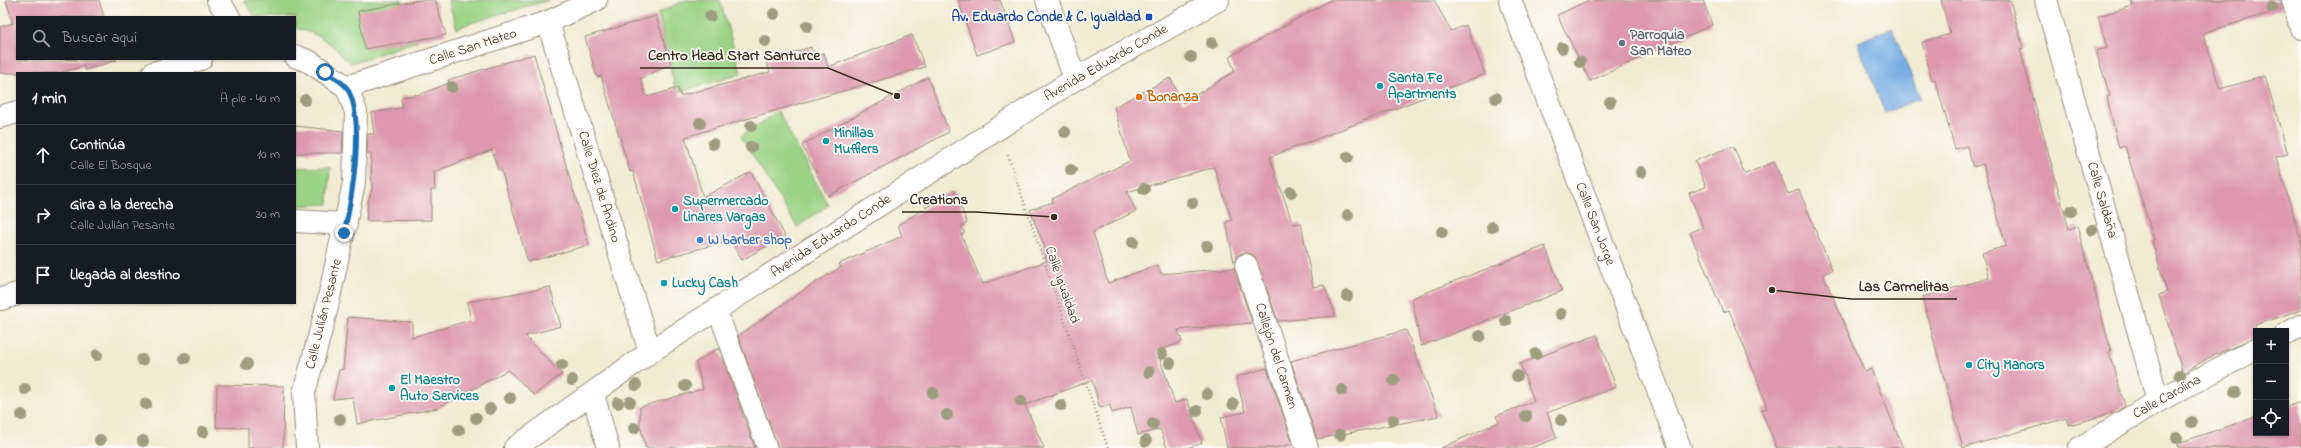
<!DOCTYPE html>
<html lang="es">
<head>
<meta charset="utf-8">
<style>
  body { margin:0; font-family:"Indie Flower",sans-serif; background:#242831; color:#f1f3f6 }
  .controls { position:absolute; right:12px; bottom:12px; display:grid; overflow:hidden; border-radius:0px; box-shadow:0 1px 3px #0004 }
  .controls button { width:36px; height:36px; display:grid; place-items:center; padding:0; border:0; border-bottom:1px solid #363941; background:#171b24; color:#f1f3f6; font:20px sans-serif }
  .stop { position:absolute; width:12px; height:12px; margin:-9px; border:3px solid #1f6fb2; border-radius:50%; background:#fff }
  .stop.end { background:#1f6fb2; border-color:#fff; box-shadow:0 1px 4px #0008 }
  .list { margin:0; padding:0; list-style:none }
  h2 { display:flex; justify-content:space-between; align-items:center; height:52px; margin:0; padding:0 16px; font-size:17px }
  h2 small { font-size:13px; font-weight:400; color:#9ea1a6 }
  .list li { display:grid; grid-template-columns:26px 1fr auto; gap:12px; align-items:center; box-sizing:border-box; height:60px; padding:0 16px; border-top:1px solid #363941 }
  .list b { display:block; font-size:15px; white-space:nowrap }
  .list p { margin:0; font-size:13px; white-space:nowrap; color:#9ea1a6 }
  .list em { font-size:13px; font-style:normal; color:#9ea1a6 }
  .icon { flex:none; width:22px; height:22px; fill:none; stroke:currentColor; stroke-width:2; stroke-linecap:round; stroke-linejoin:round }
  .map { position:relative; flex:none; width:2301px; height:448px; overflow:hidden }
  .search { position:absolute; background:#171b24; box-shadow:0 1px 3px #0004; left:16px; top:16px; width:280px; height:44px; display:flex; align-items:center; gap:10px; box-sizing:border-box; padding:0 14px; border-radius:0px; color:#9ea1a6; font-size:15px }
  .panel { position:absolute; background:#171b24; box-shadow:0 1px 3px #0004; left:16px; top:72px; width:280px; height:232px; border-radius:0px }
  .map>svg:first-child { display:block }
  .green { fill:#9bd385; stroke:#6b7e52 }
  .water { fill:#75ace4; stroke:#586b81 }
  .building { fill:#dd98af }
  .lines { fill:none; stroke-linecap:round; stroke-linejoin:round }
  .service-casing { stroke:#968a78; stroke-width:21 }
  .minor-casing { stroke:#968a78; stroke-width:24 }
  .tertiary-casing { stroke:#968a78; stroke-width:24 }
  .path { stroke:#968a78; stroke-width:2.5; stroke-dasharray:1 3; stroke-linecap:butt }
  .service { stroke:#fff; stroke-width:19 }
  .minor { stroke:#fff; stroke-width:22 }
  .tertiary { stroke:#fff; stroke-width:22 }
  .tree { fill:#9d9d80 }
  .route { stroke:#1f6fb2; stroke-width:5 }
  .transit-dot { fill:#1a4fb4; stroke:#fdfcf7; stroke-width:1.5 }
  .worship-dot { fill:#6b7280; stroke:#fdfcf7; stroke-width:1.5 }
  .culture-dot { fill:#0f9aa8; stroke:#fdfcf7; stroke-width:1.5 }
  .food-dot { fill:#e8710a; stroke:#fdfcf7; stroke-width:1.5 }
  .shop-dot { fill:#3f7fe0; stroke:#fdfcf7; stroke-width:1.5 }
  .labels { text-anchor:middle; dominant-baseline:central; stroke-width:3.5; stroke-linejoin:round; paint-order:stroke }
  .transit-label { font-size:14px; font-weight:bold; fill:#164399; stroke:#fdfcf7; text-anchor:end }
  .worship-label { font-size:14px; font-weight:bold; fill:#5b616d; stroke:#fdfcf7; text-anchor:start }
  .street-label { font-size:14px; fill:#3b2a1e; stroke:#fdfcf7 }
  .culture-label { font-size:14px; font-weight:bold; fill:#0d838f; stroke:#fdfcf7; text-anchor:start }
  .food-label { font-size:14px; font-weight:bold; fill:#c56008; stroke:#fdfcf7; text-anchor:start }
  .shop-label { font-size:14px; font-weight:bold; fill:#366cbe; stroke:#fdfcf7; text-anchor:start }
  .leader { fill:none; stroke:#3b2a1e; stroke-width:1.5 }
  .callout-dot { fill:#3b2a1e; stroke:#fdfcf7; stroke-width:1.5 }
  .callout-label { font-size:15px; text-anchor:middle; font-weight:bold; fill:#3b2a1e; stroke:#fdfcf7; stroke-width:3.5; stroke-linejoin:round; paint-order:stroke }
</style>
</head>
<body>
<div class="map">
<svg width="2301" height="448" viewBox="0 0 2301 448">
  <rect width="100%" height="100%" fill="#fdfcf7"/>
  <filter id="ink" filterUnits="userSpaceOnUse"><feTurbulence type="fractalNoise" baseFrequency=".025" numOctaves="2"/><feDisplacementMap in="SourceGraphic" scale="8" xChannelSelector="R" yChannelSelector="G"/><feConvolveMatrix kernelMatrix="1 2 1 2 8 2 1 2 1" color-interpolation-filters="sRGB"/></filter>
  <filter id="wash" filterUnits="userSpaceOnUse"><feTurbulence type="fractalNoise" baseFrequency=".012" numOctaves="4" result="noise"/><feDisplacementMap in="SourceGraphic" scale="16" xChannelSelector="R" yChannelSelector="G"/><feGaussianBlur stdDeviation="0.9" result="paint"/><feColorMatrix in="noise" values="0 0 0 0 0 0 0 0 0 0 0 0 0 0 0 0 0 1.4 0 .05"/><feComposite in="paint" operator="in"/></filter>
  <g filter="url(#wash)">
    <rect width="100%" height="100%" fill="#f1ebd3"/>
    <g class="green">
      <path d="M244 0H402L417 41 352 63C344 59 341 54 335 48 325 38 309 31 295 28V17H255Z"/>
      <polygon points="448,0 549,0 467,24 457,29"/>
      <polygon points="686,0 720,0 741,74 676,93 658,13"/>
      <polygon points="778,111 828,205 797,227 741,136"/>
      <polygon points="330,167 328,204 295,206 295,168"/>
    </g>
    <polygon class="water" points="1892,28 1920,98 1885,113 1857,42"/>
    <g id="blocks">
      <g class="building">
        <polygon points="6,0 99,0 104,17 17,17 17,59 117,60 85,70 84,66 59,73 0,73 0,27 13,23"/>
        <polygon points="420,0 435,0 446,35 365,49 358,11"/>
        <polygon points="958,0 1000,0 1015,42 977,55"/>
        <polygon points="1331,0 1434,0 1451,31 1466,25 1485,74 1270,157 1293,224 1301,223 1313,287 1324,285 1336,316 1278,321 1255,256 1249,253 1242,253 1237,256 1234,262 1226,222 1232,220 1214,167 1127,192 1136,211 1093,232 1108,283 1157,265 1161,274 1234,268 1252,323 1178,330 1182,342 1157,351 1175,403 1187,399 1202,443 1187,448 1167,448 1160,429 1138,435 1131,407 1112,413 1110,405 1100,408 1092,380 1025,405 1044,448 778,448 738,336 807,288 841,267 839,264 902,236 898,225 954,190 967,223 961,227 965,233 961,235 983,284 1047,261 1043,249 1045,248 1030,210 1053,202 1052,199 1130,161 1114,107 1170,78 1183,103 1235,71 1229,57"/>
        <polygon points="1589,0 1703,0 1712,25 1590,81 1557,15"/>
        <polygon points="1941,0 2010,0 2023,48 2020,49 2069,229 2077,226 2111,351 2109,352 2125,406 2116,412 2069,425 2067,418 1963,448 1922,297 1989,278 1982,253 2006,246 1983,164 1973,167 1967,146 1955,149 1935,79 1932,80 1922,42 1950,34"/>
        <polygon points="2131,0 2281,0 2283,9 2203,33 2220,89 2265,76 2288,154 2276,157 2301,240 2301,310 2255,325 2256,337 2208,358 2183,373 2159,295 2167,292 2152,241 2154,240 2125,146 2119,148 2107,97 2110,96 2096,51 2107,48 2098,16 2133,6"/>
        <polygon points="656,16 671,64 640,79 647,97 678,88 680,96 770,72 766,61 811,47 814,56 824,53 828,67 912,35 925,67 685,137 703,197 751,172 785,236 742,260 731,240 658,260 633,171 630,172 601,76 597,77 585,37"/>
        <polygon points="534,54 589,245 528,262 501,169 498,170 492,150 434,172 435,190 431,190 431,220 366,221 368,202 372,190 371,153 367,153 368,134 374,134 371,113 402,108 401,97 421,94 449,83 448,80"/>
        <polygon points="928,77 949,132 828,196 802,145"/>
        <polygon points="295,126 343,131 342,153 295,153"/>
        <polygon points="1733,146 1745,174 1774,162 1788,194 1799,190 1832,270 1823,274 1865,372 1871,369 1903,448 1777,448 1761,410 1767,408 1756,376 1729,310 1723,312 1690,232 1703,227 1689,193 1706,187 1695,161"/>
        <polygon points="1545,246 1562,291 1421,346 1412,298"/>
        <polygon points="550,287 561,326 525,336 562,374 534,395 508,370 438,408 357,424 353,397 333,399 339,370 343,369 348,317 412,322 412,337 471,320 467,302"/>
        <polygon points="1406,330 1439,416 1317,439 1291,361"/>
        <polygon points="1597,335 1616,387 1547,413 1557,438 1531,448 1441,448 1499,422 1496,416 1534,401 1520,364"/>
        <polygon points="719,348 755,448 646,448 640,426 640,407 703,389 696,362"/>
        <polygon points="1267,368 1293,444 1273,448 1227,448 1221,417 1245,412 1236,377"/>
        <polygon points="217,385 284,386 283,448 248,448 248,428 216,427"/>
        <polygon points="2301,402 2301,448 2179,448 2178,443 2256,417 2256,433 2286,433 2286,407"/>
      </g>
    </g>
  </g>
  <g filter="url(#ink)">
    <use href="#blocks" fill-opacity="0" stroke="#968a78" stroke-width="1"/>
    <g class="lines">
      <defs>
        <polyline id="service" points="717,309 767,448"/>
        <g id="minor">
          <polyline points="218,0 229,17"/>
          <polyline points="1047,0 1075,79"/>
          <polyline points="2046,0 2158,401"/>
          <polyline points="2293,0 2301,28"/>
          <polyline points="548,22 650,352"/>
          <polyline points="295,56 310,62 347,87"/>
          <polyline points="153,73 201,59"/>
          <polyline points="347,87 548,22 596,0"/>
          <polyline points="0,117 17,112"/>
          <polyline points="295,221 346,224"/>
          <polyline points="1246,265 1307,448"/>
          <polyline points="1,299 17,294"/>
          <polyline points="2286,334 2301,326"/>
          <polyline points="593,394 608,448"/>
          <polyline points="307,448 304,393 326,311 354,183 356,112 347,87"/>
          <polyline points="2080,448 2158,401 2256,349"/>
        </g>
        <g id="tertiary">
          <polyline points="1510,0 1680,448"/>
          <polyline points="515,448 650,352 1075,79 1218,0"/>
        </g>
      </defs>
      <use href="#service" class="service-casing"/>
      <use href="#minor" class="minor-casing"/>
      <use href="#tertiary" class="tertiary-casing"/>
      <polyline class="path" points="1008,155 1108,448"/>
      <use href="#service" class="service"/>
      <use href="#minor" class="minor"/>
      <use href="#tertiary" class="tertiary"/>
    </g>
    <g class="tree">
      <circle cx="2272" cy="7" r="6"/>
      <circle cx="774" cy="14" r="6"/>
      <circle cx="710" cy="16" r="6"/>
      <circle cx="807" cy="26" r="6"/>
      <circle cx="765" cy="41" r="6"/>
      <circle cx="1212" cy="43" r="6"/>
      <circle cx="1562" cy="48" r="6"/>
      <circle cx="1191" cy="57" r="6"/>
      <circle cx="1580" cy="62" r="6"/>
      <circle cx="452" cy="87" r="6"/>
      <circle cx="1496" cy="98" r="6"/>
      <circle cx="305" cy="100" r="6"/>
      <circle cx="1610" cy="102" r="6"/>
      <circle cx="700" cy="123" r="6"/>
      <circle cx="751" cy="126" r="6"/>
      <circle cx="1065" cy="132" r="6"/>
      <circle cx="713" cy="144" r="6"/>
      <circle cx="751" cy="147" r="6"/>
      <circle cx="1348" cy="157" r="6"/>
      <circle cx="1071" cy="170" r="6"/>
      <circle cx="1641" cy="172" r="6"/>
      <circle cx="1144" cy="189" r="6"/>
      <circle cx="1291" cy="192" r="6"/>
      <circle cx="1192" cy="203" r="6"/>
      <circle cx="2071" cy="211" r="6"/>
      <circle cx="1348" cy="215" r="6"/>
      <circle cx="1492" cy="227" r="6"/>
      <circle cx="2092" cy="230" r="6"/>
      <circle cx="1442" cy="232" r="6"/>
      <circle cx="1133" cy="242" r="6"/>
      <circle cx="1207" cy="246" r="6"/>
      <circle cx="1347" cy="296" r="6"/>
      <circle cx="1561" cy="314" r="6"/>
      <circle cx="1506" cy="321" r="6"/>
      <circle cx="1480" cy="336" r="6"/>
      <circle cx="1162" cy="354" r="6"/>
      <circle cx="1536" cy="354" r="6"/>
      <circle cx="97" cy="355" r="6"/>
      <circle cx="185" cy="358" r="6"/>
      <circle cx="142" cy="360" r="6"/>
      <circle cx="1170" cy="363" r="6"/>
      <circle cx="247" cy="364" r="6"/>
      <circle cx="562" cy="365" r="6"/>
      <circle cx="1149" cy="372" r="6"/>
      <circle cx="2180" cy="375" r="6"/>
      <circle cx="1517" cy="376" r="6"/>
      <circle cx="572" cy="380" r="6"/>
      <circle cx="1394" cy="380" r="6"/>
      <circle cx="636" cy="385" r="6"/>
      <circle cx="685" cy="386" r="6"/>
      <circle cx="25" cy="389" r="6"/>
      <circle cx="1342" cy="390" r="6"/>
      <circle cx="2235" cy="392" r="6"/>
      <circle cx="933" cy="393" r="6"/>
      <circle cx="1207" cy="394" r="6"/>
      <circle cx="510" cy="398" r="6"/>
      <circle cx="1021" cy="401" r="6"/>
      <circle cx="630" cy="402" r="6"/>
      <circle cx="618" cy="403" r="6"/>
      <circle cx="146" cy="404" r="6"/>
      <circle cx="1233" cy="404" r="6"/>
      <circle cx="1061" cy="405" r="6"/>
      <circle cx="490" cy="409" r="6"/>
      <circle cx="1197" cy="411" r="6"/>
      <circle cx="22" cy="415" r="6"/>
      <circle cx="947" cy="415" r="6"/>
      <circle cx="1526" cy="416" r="6"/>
      <circle cx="476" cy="418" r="6"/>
      <circle cx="340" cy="419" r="6"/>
      <circle cx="1393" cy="420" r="6"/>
      <circle cx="1561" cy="420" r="6"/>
      <circle cx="2192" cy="422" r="6"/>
      <circle cx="1153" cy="424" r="6"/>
      <circle cx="634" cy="428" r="6"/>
      <circle cx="459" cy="430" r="6"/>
      <circle cx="203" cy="432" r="6"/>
      <circle cx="1340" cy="435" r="6"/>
      <circle cx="2177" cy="438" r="6"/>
      <circle cx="100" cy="440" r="6"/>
      <circle cx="143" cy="441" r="6"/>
      <circle cx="1146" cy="441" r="6"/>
    </g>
  </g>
  <g class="lines" filter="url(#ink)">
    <path class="route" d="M325 72C332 76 343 82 347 88 366 119 352 199 344 233"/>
  </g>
  <rect class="transit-dot" x="1145" y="13" width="8" height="8" rx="2"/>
  <circle class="worship-dot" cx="1622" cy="43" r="4"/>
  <g class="culture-dot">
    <circle cx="1380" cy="86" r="4"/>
    <circle cx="826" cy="141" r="4"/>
    <circle cx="675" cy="209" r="4"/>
    <circle cx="664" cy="283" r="4"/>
    <circle cx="1969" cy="365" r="4"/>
    <circle cx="392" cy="388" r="4"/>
  </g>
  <circle class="food-dot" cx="1139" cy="97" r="4"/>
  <circle class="shop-dot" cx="700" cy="240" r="4"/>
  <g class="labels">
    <g class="transit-label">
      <text x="1141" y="17">Av. Eduardo Conde &amp; C. Igualdad</text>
    </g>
    <g class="worship-label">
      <text x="1630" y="35">Parroquia<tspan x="1630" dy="16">San Mateo</tspan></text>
    </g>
    <g class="street-label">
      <text transform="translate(473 47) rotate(-18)">Calle San Mateo</text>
      <text transform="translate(1106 63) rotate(-30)">Avenida Eduardo Conde</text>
      <text transform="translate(599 187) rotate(73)">Calle Diez de Andino</text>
      <text transform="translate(2102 200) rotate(74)">Calle Saldaña</text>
      <text transform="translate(1595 224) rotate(69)">Calle San Jorge</text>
      <text transform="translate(831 236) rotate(-33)">Avenida Eduardo Conde</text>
      <text transform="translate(1062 285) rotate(71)">Calle Igualdad</text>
      <text transform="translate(324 314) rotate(-76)">Calle Julián Pesante</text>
      <text transform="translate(1276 356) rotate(72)">Callejón del Carmen</text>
      <text transform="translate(2167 397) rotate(-29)">Calle Carolina</text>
    </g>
    <g class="culture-label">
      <text x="1388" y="78">Santa Fe<tspan x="1388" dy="16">Apartments</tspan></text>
      <text x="834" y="133">Minillas<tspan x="834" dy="16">Mufflers</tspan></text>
      <text x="683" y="201">Supermercado<tspan x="683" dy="16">Linares Vargas</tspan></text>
      <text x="672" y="283">Lucky Cash</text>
      <text x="1977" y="365">City Manors</text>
      <text x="400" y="380">El Maestro<tspan x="400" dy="16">Auto Services</tspan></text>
    </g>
    <g class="food-label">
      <text x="1147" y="97">Bonanza</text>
    </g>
    <g class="shop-label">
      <text x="708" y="240">W barber shop</text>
    </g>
  </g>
  <path class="leader" d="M897 96L828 68H640M1054 217L976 212H902M1772 290L1851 299H1957"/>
  <g class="callout-dot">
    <circle cx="897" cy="96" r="4"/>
    <circle cx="1054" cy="217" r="4"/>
    <circle cx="1772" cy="290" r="4"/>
  </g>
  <g class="callout-label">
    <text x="734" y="60">Centro Head Start Santurce</text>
    <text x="939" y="204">Creations</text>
    <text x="1904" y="291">Las Carmelitas</text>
  </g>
</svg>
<div class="controls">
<button>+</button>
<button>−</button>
<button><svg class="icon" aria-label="locate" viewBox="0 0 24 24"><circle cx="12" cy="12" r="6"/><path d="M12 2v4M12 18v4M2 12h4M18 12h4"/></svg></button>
</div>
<div class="stop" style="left:325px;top:72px"></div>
<div class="stop end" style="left:344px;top:233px"></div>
<div class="search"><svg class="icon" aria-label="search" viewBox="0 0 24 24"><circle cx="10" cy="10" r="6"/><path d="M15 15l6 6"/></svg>Buscar aquí</div>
<section class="panel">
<h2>1 min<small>A pie · 40 m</small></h2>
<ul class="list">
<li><svg class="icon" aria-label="ahead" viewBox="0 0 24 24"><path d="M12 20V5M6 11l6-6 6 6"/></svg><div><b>Continúa</b><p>Calle El Bosque</p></div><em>10 m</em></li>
<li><svg class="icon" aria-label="right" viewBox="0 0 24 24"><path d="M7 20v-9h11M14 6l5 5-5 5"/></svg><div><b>Gira a la derecha</b><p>Calle Julián Pesante</p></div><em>30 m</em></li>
<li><svg class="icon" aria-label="arrive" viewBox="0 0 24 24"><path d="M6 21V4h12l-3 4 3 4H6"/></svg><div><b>Llegada al destino</b></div></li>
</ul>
</section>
</div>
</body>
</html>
